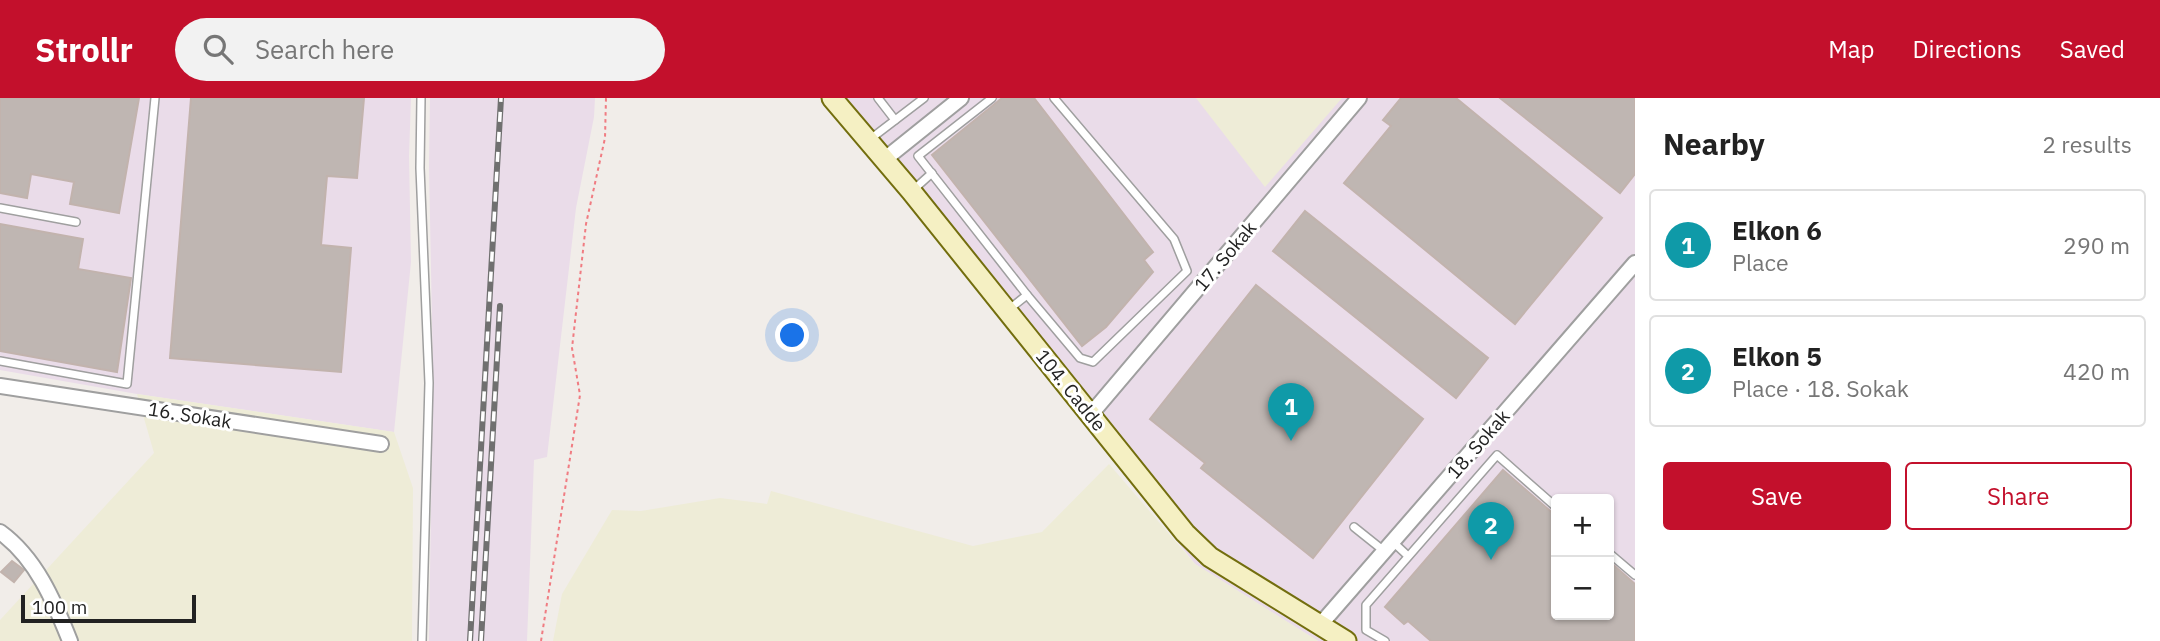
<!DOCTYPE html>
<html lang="en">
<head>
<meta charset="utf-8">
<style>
  body { margin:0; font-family:"IBM Plex Sans",sans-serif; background:#f2f2f2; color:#222 }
  .controls { position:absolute; right:21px; bottom:21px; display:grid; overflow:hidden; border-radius:7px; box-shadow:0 2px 5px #0004 }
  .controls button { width:63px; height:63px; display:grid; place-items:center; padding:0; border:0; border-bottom:2px solid #e0e0e0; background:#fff; color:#222; font:35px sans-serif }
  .scale { position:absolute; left:21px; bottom:18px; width:175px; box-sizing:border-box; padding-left:7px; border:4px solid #222; border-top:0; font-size:19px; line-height:24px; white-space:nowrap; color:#222; -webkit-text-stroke:5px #fff; paint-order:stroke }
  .you { position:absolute; left:793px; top:238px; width:24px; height:24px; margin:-18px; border:5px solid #fff; border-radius:50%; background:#1a73e8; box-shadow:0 0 0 10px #1a73e833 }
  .badge { display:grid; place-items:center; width:46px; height:46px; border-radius:50%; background:#c3102c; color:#fff; font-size:23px; font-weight:700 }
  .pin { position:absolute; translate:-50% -58px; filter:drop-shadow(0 2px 4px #0008) }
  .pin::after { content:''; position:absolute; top:37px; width:24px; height:21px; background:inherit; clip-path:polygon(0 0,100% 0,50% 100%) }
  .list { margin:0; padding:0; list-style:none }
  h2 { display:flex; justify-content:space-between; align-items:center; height:91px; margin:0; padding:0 28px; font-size:30px }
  h2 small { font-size:23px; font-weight:400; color:#767676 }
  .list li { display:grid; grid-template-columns:46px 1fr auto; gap:21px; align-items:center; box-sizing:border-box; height:112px; margin:0 14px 14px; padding:0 14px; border:2px solid #e0e0e0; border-radius:7px }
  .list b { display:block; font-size:26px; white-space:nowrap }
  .list p { margin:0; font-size:23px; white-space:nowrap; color:#767676 }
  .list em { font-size:23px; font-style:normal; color:#767676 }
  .actions { display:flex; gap:14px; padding:21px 28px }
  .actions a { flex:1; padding:16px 0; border:2px solid #c3102c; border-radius:7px; text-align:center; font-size:24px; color:#c3102c }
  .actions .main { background:#c3102c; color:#fff }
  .icon { flex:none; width:38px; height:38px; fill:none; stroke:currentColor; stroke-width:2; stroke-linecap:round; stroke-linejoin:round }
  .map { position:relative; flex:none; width:1635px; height:543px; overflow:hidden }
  header { display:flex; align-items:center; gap:42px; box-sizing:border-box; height:98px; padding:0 35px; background:#c3102c; color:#fff }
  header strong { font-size:33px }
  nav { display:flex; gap:38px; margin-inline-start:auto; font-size:24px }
  .search { width:490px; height:63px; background:#f2f2f2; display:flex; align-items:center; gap:18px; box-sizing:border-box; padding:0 24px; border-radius:38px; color:#767676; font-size:26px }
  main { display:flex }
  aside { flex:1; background:#fff }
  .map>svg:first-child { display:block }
  .industrial { fill:#eadce9; fill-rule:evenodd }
  .farmland { fill:#eeecd7 }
  .building { fill:#bfb6b2; stroke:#c2b3ad; stroke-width:2 }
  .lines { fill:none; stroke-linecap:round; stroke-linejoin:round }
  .lane-casing { stroke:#9f9f9f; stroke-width:10 }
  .street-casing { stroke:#9f9f9f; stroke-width:18 }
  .secondary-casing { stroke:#736e0e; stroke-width:23 }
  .path { stroke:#f07c82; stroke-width:2; stroke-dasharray:3.5 3.5; stroke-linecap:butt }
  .lane { stroke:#fff; stroke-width:7 }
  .street { stroke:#fff; stroke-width:14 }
  .secondary { stroke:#f5f0c3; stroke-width:19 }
  .rail-casing { stroke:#707070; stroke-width:6 }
  .rail { stroke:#fff; stroke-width:3.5; stroke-dasharray:10; stroke-linecap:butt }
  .labels { text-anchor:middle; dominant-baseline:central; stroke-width:6; stroke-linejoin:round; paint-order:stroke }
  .street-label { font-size:19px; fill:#222; stroke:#fff }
</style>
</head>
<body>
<header>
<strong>Strollr</strong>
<div class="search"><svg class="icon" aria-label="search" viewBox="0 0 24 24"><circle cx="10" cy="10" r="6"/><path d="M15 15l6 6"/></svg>Search here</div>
<nav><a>Map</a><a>Directions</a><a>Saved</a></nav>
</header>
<main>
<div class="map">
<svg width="1635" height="543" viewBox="0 0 1635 543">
  <rect width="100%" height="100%" fill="#f1ede9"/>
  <g class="industrial">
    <polygon points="0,0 411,0 409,58 411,164 394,334 137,296 0,272"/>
    <polygon points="430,0 595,0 594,19 576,110 547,359 534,362 527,543 429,543 433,276 429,68"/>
    <path d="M831 0H1635V543H1318L1195 466ZM1556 401H1609V517H1556Z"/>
  </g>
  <g class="farmland">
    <polygon points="1196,0 1342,0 1265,89"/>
    <polygon points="137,296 394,334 413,390 412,543 0,543 0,522 154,355"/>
    <polygon points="1109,366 1195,466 1318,543 553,543 562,496 612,412 641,413 720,400 767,406 771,393 973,448 1042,434"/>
  </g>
  <g class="building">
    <polygon points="0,0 139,0 119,115 70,106 74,84 31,76 27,100 0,95"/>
    <polygon points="191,0 364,0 357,80 327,78 321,147 351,150 341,274 170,260"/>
    <polygon points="1002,0 1034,0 1153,154 1144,162 1153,174 1106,229 1082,248 932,57"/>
    <polygon points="1401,0 1456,0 1602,120 1515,226 1344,85 1391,28 1383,22"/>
    <polygon points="1500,0 1635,0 1635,76 1620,95"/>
    <polygon points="1305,113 1488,260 1456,300 1273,153"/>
    <polygon points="0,126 83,141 78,171 131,180 117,274 0,253"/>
    <polygon points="1256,187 1423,321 1313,460 1201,370 1205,365 1150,321"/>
    <polygon points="1503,372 1556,418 1556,517 1609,517 1609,463 1635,486 1635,543 1431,543 1408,523 1404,526 1385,509"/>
    <polygon points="12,463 24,472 14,484 1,474"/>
  </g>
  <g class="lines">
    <defs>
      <g id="lane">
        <polyline points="421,0 420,70 429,285 422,543"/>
        <polyline points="878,0 895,22"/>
        <polyline points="992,0 918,58 1027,197 1080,260 1093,264 1187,173 1174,141 1054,0"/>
        <polyline points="869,42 924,0"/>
        <polyline points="912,93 932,75"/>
        <polyline points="0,110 76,124"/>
        <polyline points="1008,212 1027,197"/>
        <polyline points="0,263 127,286 155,0"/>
        <polyline points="1354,429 1384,453"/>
        <polyline points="1393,444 1408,458"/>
        <polyline points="1609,455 1635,477"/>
        <polyline points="1385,543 1366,532 1366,507 1497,357 1556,409"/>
      </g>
      <g id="street">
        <polyline points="885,61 961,0"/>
        <polyline points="0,288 381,346"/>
        <polyline points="1091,316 1359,0"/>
        <path d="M0 434C36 460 54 503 70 543"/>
        <polyline points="1320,527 1635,165"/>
      </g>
      <polyline id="secondary" points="832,0 911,93 1185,435 1210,459 1346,543"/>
    </defs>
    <use href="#lane" class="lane-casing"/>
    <use href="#street" class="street-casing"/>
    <use href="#secondary" class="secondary-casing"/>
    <polyline class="path" points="541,543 580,297 572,250 586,126 605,40 606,0"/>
    <use href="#lane" class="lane"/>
    <use href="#street" class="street"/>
    <use href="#secondary" class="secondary"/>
    <defs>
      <g id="rail">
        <polyline points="470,543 501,0"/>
        <polyline points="481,543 500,208"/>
      </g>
    </defs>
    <use href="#rail" class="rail-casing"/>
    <use href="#rail" class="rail"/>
  </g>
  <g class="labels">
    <g class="street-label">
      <text transform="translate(1225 158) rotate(-50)">17. Sokak</text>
      <text transform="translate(1071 292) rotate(51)">104. Cadde</text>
      <text transform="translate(190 317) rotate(9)">16. Sokak</text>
      <text transform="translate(1478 346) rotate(-49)">18. Sokak</text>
    </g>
  </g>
</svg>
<div class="controls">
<button>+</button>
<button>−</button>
</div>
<div class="scale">100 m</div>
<div class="you"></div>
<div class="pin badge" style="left:1291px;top:343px;background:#0f9aa8">1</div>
<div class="pin badge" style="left:1491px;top:462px;background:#0f9aa8">2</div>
</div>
<aside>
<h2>Nearby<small>2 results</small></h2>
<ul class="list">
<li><span class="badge" style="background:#0f9aa8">1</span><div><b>Elkon 6</b><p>Place</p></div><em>290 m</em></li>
<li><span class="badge" style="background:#0f9aa8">2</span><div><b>Elkon 5</b><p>Place · 18. Sokak</p></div><em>420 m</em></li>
</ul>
<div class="actions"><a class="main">Save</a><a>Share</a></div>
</aside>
</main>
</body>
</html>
